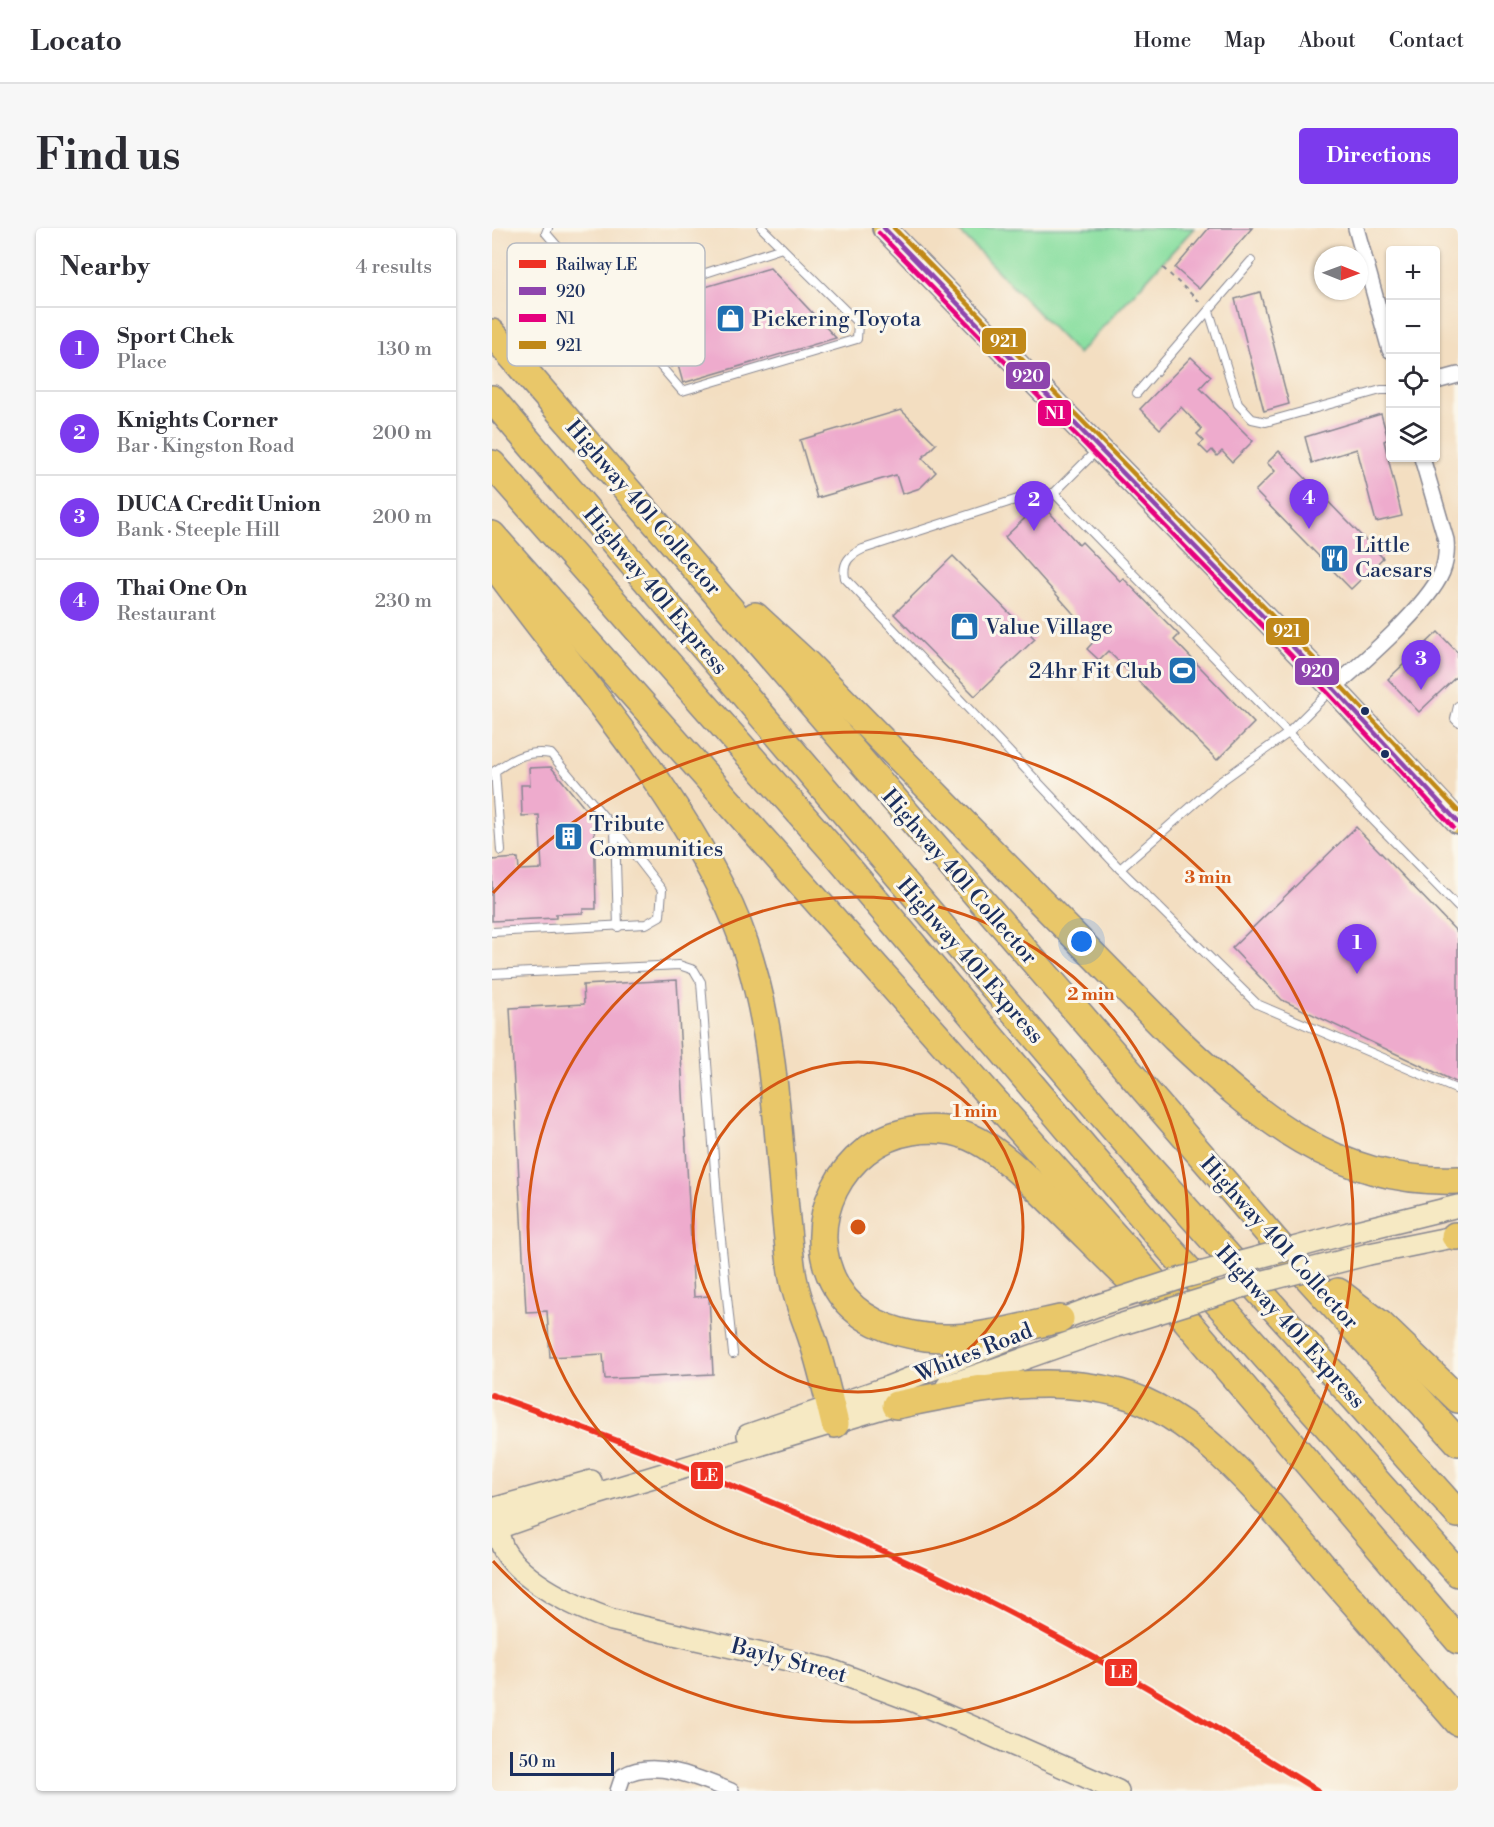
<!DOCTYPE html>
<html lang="en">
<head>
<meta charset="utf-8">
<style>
  body { margin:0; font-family:"Libre Bodoni",serif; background:#f7f7f7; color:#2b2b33 }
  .controls { position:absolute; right:18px; top:18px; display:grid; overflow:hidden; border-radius:6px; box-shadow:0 2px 4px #0004 }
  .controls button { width:54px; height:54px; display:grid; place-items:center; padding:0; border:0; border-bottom:2px solid #e1e1e2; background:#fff; color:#2b2b33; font:30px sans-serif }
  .compass { position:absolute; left:822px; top:18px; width:54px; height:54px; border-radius:50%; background:#fff; box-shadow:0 2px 4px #0004; rotate:91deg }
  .scale { position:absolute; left:18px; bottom:15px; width:104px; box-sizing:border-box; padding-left:6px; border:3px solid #1b2f5e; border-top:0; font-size:16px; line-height:21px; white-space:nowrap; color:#1b2f5e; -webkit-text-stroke:4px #fbf7ec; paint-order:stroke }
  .you { position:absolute; left:590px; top:714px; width:21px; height:21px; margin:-15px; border:4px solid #fff; border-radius:50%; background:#1a73e8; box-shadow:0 0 0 9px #1a73e833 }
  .badge { display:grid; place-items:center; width:39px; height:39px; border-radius:50%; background:#7c3aed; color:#fff; font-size:20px; font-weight:700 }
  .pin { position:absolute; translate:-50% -50px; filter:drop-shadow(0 2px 3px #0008) }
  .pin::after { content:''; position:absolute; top:32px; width:21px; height:18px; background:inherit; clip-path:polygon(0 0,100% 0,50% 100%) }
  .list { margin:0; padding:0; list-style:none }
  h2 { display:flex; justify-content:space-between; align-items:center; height:78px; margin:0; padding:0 24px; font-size:26px }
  h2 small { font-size:20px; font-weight:400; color:#7c7c81 }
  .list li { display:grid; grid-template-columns:39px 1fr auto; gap:18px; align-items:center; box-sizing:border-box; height:84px; padding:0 24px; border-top:2px solid #e1e1e2 }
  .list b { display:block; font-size:22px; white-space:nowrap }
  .list p { margin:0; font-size:20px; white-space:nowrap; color:#7c7c81 }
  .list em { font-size:20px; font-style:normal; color:#7c7c81 }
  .icon { flex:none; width:33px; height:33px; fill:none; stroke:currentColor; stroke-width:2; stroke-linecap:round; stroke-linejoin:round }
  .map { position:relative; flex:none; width:966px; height:1563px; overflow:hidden; border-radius:6px }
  header { display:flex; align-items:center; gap:36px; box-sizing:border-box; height:84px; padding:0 30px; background:#fff; border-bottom:2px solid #e1e1e2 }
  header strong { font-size:28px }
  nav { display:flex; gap:33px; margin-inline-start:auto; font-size:21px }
  .intro { display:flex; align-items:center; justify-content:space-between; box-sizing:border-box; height:144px; padding:0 36px }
  h1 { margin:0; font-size:42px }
  .button { padding:15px 27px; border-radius:6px; background:#7c3aed; color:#fff; font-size:21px; font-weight:700 }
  main { display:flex; gap:36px; padding:0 36px }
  aside { flex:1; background:#fff; border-radius:6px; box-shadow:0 2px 4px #0004 }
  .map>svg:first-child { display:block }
  .green { fill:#8bdfa1; stroke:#538780; stroke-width:1.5 }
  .building { fill:#eeabcd }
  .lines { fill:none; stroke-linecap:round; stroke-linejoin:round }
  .service-casing { stroke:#878690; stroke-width:10 }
  .minor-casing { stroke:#878690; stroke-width:18 }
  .secondary-casing { stroke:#878690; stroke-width:24 }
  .primary-casing { stroke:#878690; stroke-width:26 }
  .motorway-casing { stroke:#878690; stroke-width:30 }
  .path { stroke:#878690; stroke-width:2; stroke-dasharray:4.5 4.5; stroke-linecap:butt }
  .service { stroke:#fff; stroke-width:8 }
  .minor { stroke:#fff; stroke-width:15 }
  .secondary { stroke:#f6e9c3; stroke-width:21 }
  .primary { stroke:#e9c769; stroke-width:22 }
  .motorway { stroke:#e9c769; stroke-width:27 }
  .secondary-bridge-casing { stroke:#878690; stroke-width:24; stroke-linecap:butt }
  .secondary-bridge { stroke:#f6e9c3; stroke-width:21 }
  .bus-1-casing { stroke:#fbf7ec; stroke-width:9 }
  .bus-2-casing { stroke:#fbf7ec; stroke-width:9 }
  .bus-3-casing { stroke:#fbf7ec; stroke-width:9 }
  .bus-1 { stroke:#8e44ad; stroke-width:4.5 }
  .bus-2 { stroke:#e5007d; stroke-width:4.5 }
  .bus-3 { stroke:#c08818; stroke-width:4.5 }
  .rail-1-casing { stroke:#fbf7ec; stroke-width:10 }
  .rail-1 { stroke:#ee3124; stroke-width:6 }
  .ring { fill:none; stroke:#d45514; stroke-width:3 }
  .bus-dot { fill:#1b2f5e; stroke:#fbf7ec; stroke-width:2 }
  .labels { text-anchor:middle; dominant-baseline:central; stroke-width:6; stroke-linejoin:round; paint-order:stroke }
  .poi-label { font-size:22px; fill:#1b2f5e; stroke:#fbf7ec; text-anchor:start }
  .street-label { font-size:22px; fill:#1b2f5e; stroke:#fbf7ec }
  .key { fill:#fbf7ec; stroke:#b8bbc1; stroke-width:1.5 }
  .key-label { font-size:16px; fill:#1b2f5e }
  .centre { fill:#d45514; stroke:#fbf7ec; stroke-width:3 }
  .ring-label { font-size:18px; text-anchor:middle; font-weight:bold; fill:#d45514; stroke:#fbf7ec; stroke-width:6; stroke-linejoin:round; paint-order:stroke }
  .line-badge { stroke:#fbf7ec; stroke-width:2 }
  .badge-label { font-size:16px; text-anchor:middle; font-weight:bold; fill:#fff }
</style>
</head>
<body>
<header>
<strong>Locato</strong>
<nav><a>Home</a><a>Map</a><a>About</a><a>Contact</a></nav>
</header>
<div class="intro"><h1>Find us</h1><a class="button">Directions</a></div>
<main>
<aside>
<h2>Nearby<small>4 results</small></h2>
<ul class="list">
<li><span class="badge">1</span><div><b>Sport Chek</b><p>Place</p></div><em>130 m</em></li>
<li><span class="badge">2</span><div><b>Knights Corner</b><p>Bar · Kingston Road</p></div><em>200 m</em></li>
<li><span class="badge">3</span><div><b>DUCA Credit Union</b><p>Bank · Steeple Hill</p></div><em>200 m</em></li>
<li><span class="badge">4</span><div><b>Thai One On</b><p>Restaurant</p></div><em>230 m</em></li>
</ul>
</aside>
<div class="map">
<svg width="966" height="1563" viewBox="0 0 966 1563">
  <rect width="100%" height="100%" fill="#fbf7ec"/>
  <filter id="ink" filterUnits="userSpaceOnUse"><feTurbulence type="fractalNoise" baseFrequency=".0167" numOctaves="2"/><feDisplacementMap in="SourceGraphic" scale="12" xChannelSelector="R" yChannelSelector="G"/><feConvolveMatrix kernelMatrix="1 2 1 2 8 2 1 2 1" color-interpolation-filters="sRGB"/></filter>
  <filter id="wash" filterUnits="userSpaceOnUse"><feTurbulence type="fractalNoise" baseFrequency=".008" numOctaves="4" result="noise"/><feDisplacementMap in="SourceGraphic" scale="24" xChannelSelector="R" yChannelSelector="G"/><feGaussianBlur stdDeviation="1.35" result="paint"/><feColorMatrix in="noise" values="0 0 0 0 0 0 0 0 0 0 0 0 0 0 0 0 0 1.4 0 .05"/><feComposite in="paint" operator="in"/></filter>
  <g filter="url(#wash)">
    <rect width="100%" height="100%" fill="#f3dec1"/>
    <polygon class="green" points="464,0 702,0 586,126"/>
    <g id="blocks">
      <g class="building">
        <polygon points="717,0 760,0 707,61 683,40"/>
        <polygon points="278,40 344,110 191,155 186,137 179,139 168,104 156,107 148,78"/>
        <polygon points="768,64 797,176 772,183 743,71"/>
        <polygon points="699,129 719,148 708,160 761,213 740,234 730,223 725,228 720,222 716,226 707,217 712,213 705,206 710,201 689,179 668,201 648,181"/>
        <polygon points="409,182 444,216 430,230 444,244 428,260 410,266 404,247 325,270 308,212"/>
        <polygon points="889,186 896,211 892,213 910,288 884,294 865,221 820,235 813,209"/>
        <polygon points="787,223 891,330 859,361 763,263 783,243 775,235"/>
        <polygon points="549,275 587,317 590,314 628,353 631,350 687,407 682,412 762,495 725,532 616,423 607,432 595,421 604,411 513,309"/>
        <polygon points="461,328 543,411 483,468 402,386"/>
        <polygon points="946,404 966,425 966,447 927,484 896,451"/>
        <polygon points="59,539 94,582 98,581 102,586 104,681 91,681 91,685 64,686 64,690 0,693 0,632 26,630 27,642 50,641 47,587 30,588 29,557 38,557 37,540"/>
        <polygon points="864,599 966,705 966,855 790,772 740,720"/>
        <polygon points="185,752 202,1069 217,1068 221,1146 113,1151 111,1126 58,1129 55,1083 34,1084 18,780 92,776 91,757"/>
      </g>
    </g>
  </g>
  <g filter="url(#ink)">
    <use href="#blocks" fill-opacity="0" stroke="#878690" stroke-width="1.5"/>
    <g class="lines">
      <defs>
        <g id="service">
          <polyline points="56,0 54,5 190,163 365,111 366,95 270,0"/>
          <polyline points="116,77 290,20"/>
          <polyline points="717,83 746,176 760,191 774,194 889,162 898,162"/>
          <polyline points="645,165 759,33"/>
          <polyline points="606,221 562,265 966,679"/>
          <path d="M562 265 529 270 371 321C358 327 350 334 353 350L628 641 725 556 795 506 840 461"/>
          <polyline points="966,478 963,491 966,494"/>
          <polyline points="3,543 9,623"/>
          <path d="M0 545C20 531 34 522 59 526L129 609 170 662 168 688 154 696 0 704"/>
          <polyline points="123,601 126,699"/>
          <polyline points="628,641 765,776 966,862"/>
          <polyline points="0,746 187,737 202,742 209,754 226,983 241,1126"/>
        </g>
        <g id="minor">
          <polyline points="864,0 898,122"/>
          <polyline points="944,153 966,147"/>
          <path d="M841 460C870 435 936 378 950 344 954 334 955 323 954 312L930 230"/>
          <path d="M126 1563 131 1548C162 1530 207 1550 239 1563"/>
        </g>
        <g id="secondary">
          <polyline points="857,1005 966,978"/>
          <polyline points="877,1026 966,1008"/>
          <polyline points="554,1097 607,1077"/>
          <polyline points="455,1158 624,1098"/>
          <polyline points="256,1207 396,1159 522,1109"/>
          <polyline points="0,1281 99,1253"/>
          <path d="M1 1281C4 1293 6 1311 12 1322 31 1355 86 1380 120 1392L336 1441 424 1474 626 1563"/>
          <polyline points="0,1302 85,1272 417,1172"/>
        </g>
        <polyline id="primary" points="392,0 841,460 966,594"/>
        <g id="motorway">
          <polyline points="0,105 791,1022 966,1214"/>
          <polyline points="0,171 625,904 966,1286"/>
          <polyline points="0,236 345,627 677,1020 966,1345"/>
          <polyline points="0,307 634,1021 966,1412"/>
          <path d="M0 334C82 447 179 551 238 679 290 793 283 923 300 1044 303 1067 314 1091 321 1113 330 1140 336 1168 343 1196"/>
          <path d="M263 388 316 437 683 810C766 888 844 957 966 952"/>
          <polyline points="963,1008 966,1008"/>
          <polyline points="846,1064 888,1096 966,1171"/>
          <path d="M568 1091C525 1100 478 1114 434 1109 400 1105 363 1091 345 1060 307 997 350 914 420 903 439 900 460 901 478 909 503 920 523 940 543 958 579 992 614 1029 650 1063"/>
          <path d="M404 1177C478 1162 553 1145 628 1165 711 1187 784 1285 838 1347 881 1396 923 1445 966 1494"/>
        </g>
      </defs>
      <use href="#service" class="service-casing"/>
      <use href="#minor" class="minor-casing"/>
      <use href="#secondary" class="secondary-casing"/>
      <use href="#primary" class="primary-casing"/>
      <use href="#motorway" class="motorway-casing"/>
      <polyline class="path" points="671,40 708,74"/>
      <use href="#service" class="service"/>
      <use href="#minor" class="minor"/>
      <use href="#secondary" class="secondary"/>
      <use href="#primary" class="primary"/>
      <use href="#motorway" class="motorway"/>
      <defs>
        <g id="secondary-bridge">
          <polyline points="607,1077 693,1049 857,1005"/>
          <polyline points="624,1098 753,1058 877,1026"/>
        </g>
      </defs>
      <use href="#secondary-bridge" class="secondary-bridge-casing"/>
      <use href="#secondary-bridge" class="secondary-bridge"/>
      <defs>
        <polyline id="bus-1" points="392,0 841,460 966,594"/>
        <polyline id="bus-2" points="387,5 836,465 961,599"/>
        <polyline id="bus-3" points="402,0 846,455 966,583"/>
      </defs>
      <use href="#bus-1" class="bus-1-casing"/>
      <use href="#bus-2" class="bus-2-casing"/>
      <use href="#bus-3" class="bus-3-casing"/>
      <use href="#bus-1" class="bus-1"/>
      <use href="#bus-2" class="bus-2"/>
      <use href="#bus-3" class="bus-3"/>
      <defs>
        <path id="rail-1" d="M0 1167C144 1218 285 1273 423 1338 563 1403 696 1481 826 1563"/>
      </defs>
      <use href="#rail-1" class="rail-1-casing"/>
      <use href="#rail-1" class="rail-1"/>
    </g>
  </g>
  <g class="ring">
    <circle cx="366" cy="999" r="165"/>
    <circle cx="366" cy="999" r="330"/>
    <path d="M1 665A495 495 0 1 1 1 1333"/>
  </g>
  <defs>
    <symbol id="shop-square" viewBox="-11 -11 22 22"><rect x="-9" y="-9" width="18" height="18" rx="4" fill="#1f6fb2" stroke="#fbf7ec"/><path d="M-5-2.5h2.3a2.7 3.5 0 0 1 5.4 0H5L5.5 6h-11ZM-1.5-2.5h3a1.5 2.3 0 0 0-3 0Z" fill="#fff"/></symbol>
    <symbol id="restaurant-square" viewBox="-11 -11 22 22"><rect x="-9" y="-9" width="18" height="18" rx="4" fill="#1f6fb2" stroke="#fbf7ec"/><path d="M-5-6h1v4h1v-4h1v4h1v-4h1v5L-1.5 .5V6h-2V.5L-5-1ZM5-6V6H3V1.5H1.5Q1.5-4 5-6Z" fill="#fff"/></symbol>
    <symbol id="stadium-square" viewBox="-11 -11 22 22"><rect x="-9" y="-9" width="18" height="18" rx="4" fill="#1f6fb2" stroke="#fbf7ec"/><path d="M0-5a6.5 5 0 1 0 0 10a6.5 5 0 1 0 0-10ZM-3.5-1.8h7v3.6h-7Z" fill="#fff"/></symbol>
    <symbol id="building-square" viewBox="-11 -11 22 22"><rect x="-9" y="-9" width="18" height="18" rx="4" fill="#1f6fb2" stroke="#fbf7ec"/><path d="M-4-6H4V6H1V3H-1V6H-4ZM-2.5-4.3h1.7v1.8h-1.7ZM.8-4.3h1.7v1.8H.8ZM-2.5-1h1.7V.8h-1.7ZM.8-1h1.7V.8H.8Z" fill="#fff"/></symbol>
  </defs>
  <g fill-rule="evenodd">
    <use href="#shop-square" x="222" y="74" width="33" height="33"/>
    <use href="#restaurant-square" x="826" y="314" width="33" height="33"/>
    <use href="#shop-square" x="456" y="382" width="33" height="33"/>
    <use href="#stadium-square" x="674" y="426" width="33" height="33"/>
    <use href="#building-square" x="60" y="592" width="33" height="33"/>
  </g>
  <g class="bus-dot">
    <circle cx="873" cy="483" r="5"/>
    <circle cx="893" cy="526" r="5"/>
  </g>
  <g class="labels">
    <g class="poi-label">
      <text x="260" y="91">Pickering Toyota</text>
      <text x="863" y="317">Little<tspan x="863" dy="25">Caesars</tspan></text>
      <text x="493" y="399">Value Village</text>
      <text x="670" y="443" text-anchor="end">24hr Fit Club</text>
      <text x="97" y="596">Tribute<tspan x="97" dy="25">Communities</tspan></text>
    </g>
    <g class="street-label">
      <text transform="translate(151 280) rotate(49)">Highway 401 Collector</text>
      <text transform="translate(163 363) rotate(50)">Highway 401 Express</text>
      <text transform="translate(467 649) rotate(49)">Highway 401 Collector</text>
      <text transform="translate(478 733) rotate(49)">Highway 401 Express</text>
      <text transform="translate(787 1015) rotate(48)">Highway 401 Collector</text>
      <text transform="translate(798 1099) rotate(48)">Highway 401 Express</text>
      <text transform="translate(482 1125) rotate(-22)">Whites Road</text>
      <text transform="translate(297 1433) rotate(15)">Bayly Street</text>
    </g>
  </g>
  <rect x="15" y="15" width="198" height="123" rx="9" class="key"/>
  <rect x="27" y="32" width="27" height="8" fill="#ee3124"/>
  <rect x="27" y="59" width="27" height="8" fill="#8e44ad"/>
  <rect x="27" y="86" width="27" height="8" fill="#e5007d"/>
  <rect x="27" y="113" width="27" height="8" fill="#c08818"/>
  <g class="key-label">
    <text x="64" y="42">Railway LE</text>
    <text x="64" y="69">920</text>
    <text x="64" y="96">N1</text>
    <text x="64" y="123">921</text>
  </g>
  <circle cx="366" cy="999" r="9" class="centre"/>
  <g class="ring-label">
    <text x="716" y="655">3 min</text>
    <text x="599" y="772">2 min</text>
    <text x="483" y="889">1 min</text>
  </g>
  <g class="line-badge">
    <rect x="489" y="99" width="46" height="28" rx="6" fill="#c08818"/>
    <rect x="513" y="133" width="46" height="29" rx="6" fill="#8e44ad"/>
    <rect x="545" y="171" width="35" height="28" rx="6" fill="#e5007d"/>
    <rect x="773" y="389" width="45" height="29" rx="6" fill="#c08818"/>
    <rect x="802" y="429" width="46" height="29" rx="6" fill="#8e44ad"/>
    <rect x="198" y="1233" width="34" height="29" rx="6" fill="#ee3124"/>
    <rect x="612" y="1430" width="34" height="29" rx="6" fill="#ee3124"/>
  </g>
  <g class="badge-label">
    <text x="512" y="119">921</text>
    <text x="536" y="154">920</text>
    <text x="563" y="191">N1</text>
    <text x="795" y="409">921</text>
    <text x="825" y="449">920</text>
    <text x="215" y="1253">LE</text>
    <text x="629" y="1450">LE</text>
  </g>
</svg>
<div class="controls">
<button>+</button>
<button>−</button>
<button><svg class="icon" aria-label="locate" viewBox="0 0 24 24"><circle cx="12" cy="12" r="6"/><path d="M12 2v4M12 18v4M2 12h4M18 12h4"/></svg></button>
<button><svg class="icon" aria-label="layers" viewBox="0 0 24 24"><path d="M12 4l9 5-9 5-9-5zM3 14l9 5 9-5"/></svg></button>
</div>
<svg class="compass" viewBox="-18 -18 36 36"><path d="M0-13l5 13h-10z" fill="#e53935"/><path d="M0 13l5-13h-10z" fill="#7c7c81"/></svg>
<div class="scale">50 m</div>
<div class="you"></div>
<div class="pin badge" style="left:865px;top:746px">1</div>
<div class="pin badge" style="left:542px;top:303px">2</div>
<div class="pin badge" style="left:929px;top:462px">3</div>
<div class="pin badge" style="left:817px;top:301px">4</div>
</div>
</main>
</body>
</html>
